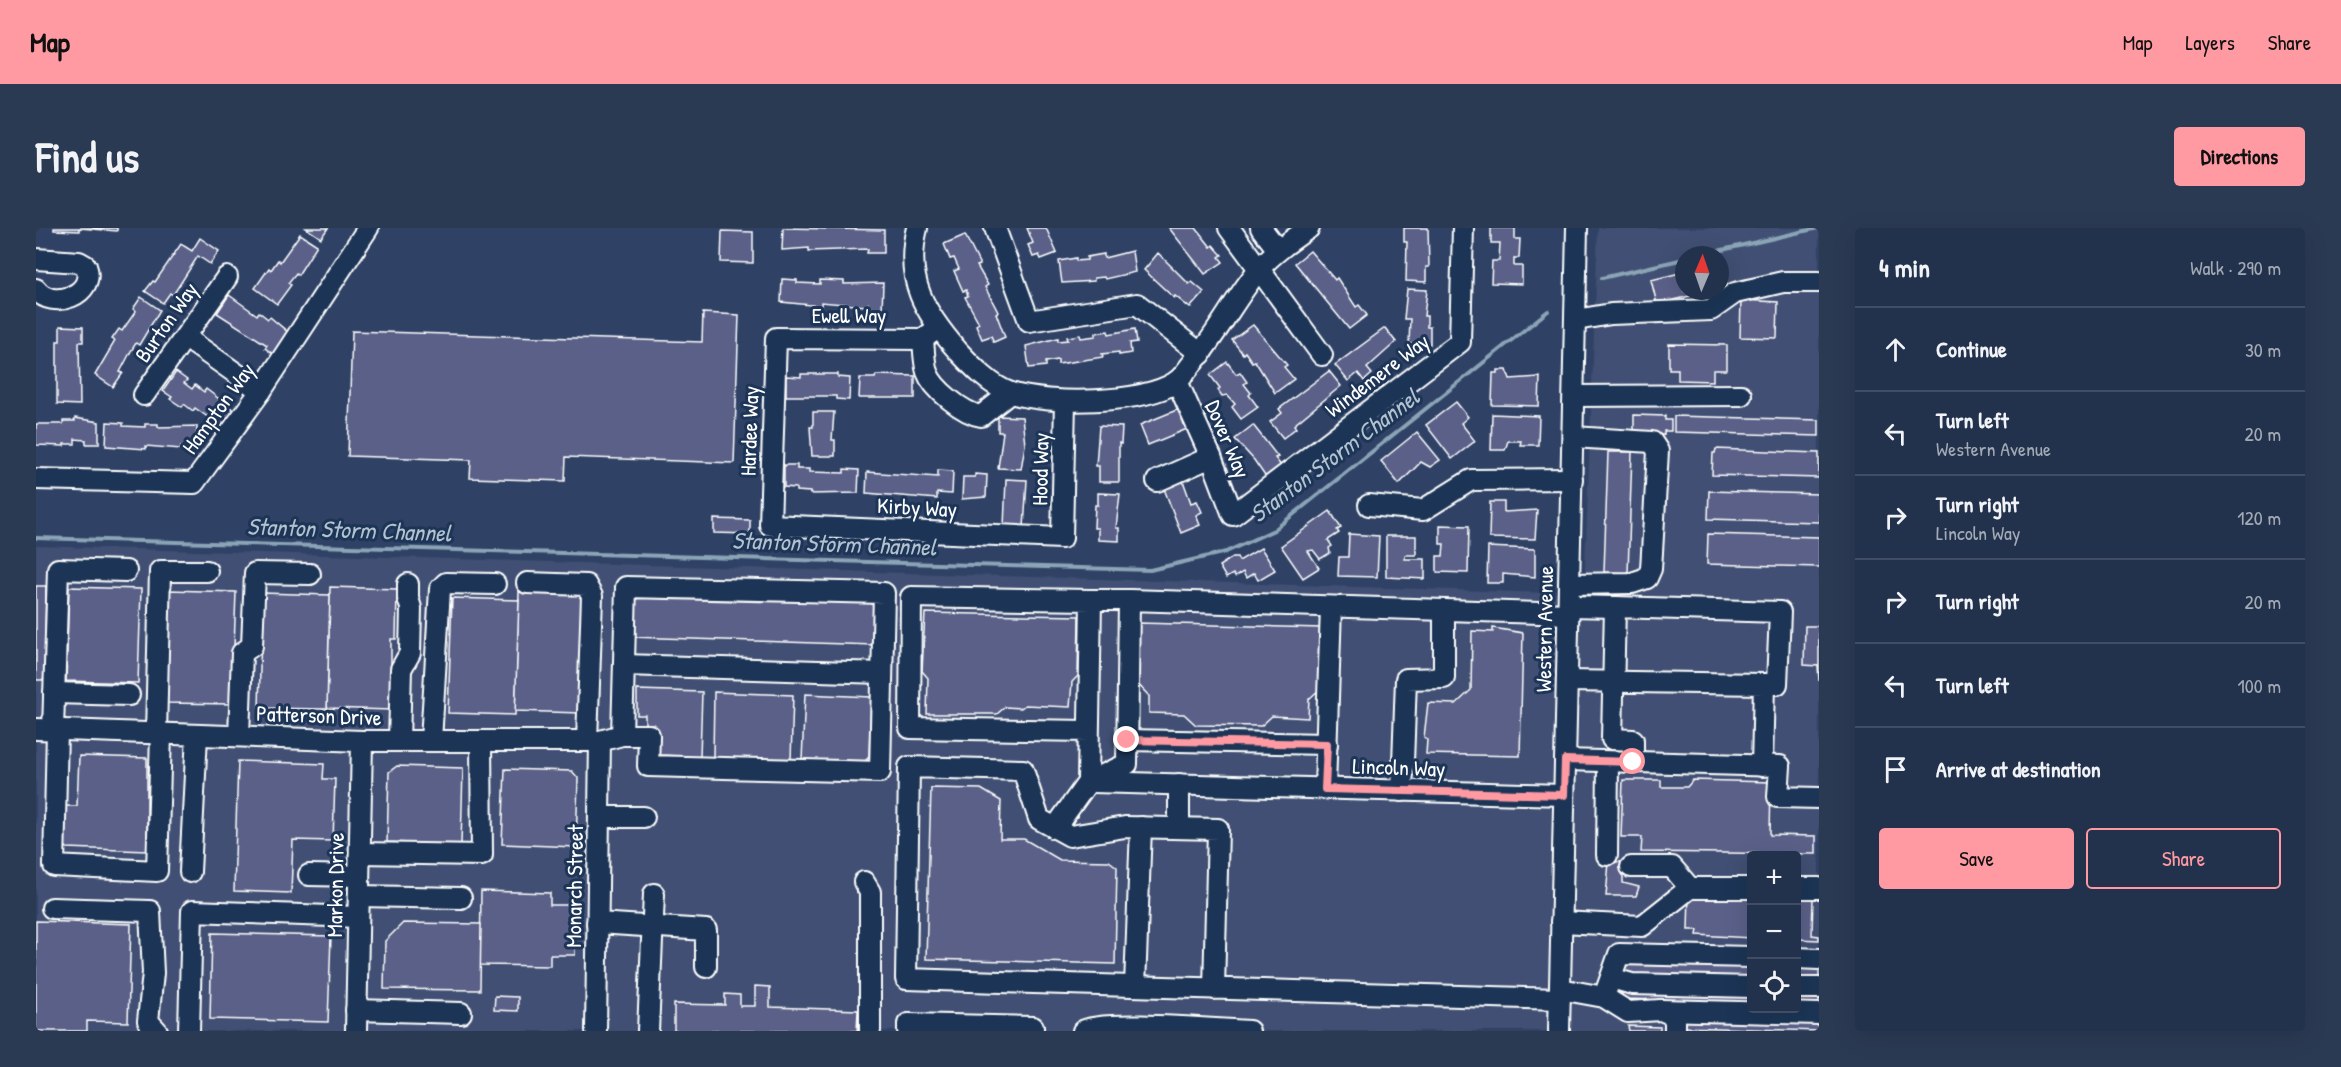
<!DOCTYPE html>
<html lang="en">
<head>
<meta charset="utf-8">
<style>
  body { margin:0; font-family:"Patrick Hand",sans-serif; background:#2b3a53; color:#f1f3f6 }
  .controls { position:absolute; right:18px; bottom:18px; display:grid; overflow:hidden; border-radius:6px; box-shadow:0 6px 24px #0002 }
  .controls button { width:54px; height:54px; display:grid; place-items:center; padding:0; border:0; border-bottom:2px solid #404d64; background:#23324c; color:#f1f3f6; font:30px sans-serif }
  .compass { position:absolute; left:1639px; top:18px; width:54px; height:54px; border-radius:50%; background:#23324c; box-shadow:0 6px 24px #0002; rotate:2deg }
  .stop { position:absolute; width:18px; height:18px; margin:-14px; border:4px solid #ff9aa2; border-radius:50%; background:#fff }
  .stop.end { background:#ff9aa2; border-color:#fff; box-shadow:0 2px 6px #0008 }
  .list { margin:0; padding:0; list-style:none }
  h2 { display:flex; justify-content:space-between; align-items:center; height:78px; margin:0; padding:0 24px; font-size:26px }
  h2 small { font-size:20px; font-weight:400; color:#a3aab5 }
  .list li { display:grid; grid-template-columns:39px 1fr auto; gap:18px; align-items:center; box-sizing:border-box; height:84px; padding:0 24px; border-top:2px solid #404d64 }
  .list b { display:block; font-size:22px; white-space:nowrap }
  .list p { margin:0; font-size:20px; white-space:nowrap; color:#a3aab5 }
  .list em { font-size:20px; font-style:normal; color:#a3aab5 }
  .actions { display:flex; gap:12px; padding:18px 24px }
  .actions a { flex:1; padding:14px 0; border:2px solid #ff9aa2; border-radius:6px; text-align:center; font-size:21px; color:#ff9aa2 }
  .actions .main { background:#ff9aa2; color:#111 }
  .icon { flex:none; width:33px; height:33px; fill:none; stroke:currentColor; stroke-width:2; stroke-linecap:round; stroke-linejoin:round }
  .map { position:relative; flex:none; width:1783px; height:803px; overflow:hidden; border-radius:6px }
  header { display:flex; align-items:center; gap:36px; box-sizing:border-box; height:84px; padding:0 30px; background:#ff9aa2; color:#111 }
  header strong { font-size:28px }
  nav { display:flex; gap:33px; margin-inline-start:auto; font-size:21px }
  .intro { display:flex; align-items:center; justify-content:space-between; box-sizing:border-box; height:144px; padding:0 36px }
  h1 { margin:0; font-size:42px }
  .button { padding:15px 27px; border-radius:6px; background:#ff9aa2; color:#111; font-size:21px; font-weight:700 }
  main { display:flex; gap:36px; padding:0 36px }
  aside { flex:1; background:#23324c; border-radius:6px; box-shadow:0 6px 24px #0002 }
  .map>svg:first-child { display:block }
  .built { fill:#404f73; fill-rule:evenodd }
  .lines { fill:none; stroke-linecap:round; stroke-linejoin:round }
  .stream { stroke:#8ba4b6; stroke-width:4 }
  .building { fill:#5a6188; stroke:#fff; stroke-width:1.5 }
  .minor-casing { stroke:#fff; stroke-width:24 }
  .minor { stroke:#1d3557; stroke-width:20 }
  .route { stroke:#ff9aa2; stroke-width:8 }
  .labels { text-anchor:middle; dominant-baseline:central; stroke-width:6; stroke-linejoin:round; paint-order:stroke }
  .street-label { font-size:22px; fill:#fff; stroke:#1d3557 }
  .water-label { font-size:24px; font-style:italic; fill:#b2c2cf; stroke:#1d3557 }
</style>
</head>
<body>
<header>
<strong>Map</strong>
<nav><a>Map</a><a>Layers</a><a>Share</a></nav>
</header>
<div class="intro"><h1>Find us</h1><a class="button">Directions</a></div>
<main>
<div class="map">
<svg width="1783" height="803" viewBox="0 0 1783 803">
  <rect width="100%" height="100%" fill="#2f4266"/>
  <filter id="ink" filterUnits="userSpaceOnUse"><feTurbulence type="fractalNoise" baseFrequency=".0167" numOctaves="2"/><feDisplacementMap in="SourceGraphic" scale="12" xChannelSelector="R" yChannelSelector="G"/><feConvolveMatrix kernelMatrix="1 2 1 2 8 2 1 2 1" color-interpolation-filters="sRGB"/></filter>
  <g filter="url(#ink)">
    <path class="built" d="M1562 0H1783V803H0V318L1548 366ZM1648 27H1684V63H1648ZM1716 628H1760V780H1716Z"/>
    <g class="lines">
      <g class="stream">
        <polyline points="1664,27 1782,0"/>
        <polyline points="1566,50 1648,31"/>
        <polyline points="0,310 1114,342 1190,324 1238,302 1512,83"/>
      </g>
    </g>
    <g class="building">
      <polygon points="18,0 81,0 81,3 43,0 43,3 18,2"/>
      <polygon points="270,0 292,0 285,10"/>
      <polygon points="747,0 848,2 848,25 831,25 832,21 773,23 773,20 746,22"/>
      <polygon points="991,0 1010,0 1021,25 1005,31 1003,27 997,29 992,17 997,15"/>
      <polygon points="1133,0 1160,0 1175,19 1177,17 1186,27 1183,29 1187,34 1169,46"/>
      <polygon points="1368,0 1392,0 1393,39 1390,39 1390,54 1370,53 1371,14 1368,14"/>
      <polygon points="1455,0 1479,0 1479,11 1484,11 1483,30 1478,30 1478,38 1486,38 1486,56 1455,55 1456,33 1463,33 1464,15 1455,15"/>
      <polygon points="686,3 717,4 717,35 685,34"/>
      <polygon points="264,6 281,17 262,47 260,45 252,55 255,57 241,76 219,60 233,40 235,42 242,32 244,34"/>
      <polygon points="929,7 944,37 941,38 952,57 949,59 962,84 960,85 969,109 958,114 955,108 946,111 940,97 943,95 929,69 932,68 930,62 927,63 918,43 923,41 918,30 914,31 908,16"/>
      <polygon points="164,10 183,23 174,36 162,28 137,67 134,65 127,75 109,63 117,53 119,54 145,16 156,23"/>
      <polygon points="1096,23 1099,44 1069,51 1068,49 1058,50 1058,53 1026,55 1023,33 1040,30 1040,33 1051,32 1051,29 1068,26 1068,30"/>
      <polygon points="1274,23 1299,52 1301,50 1320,79 1323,77 1331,87 1313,101 1259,35"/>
      <polygon points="1122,25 1153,56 1156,54 1168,64 1154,80 1139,68 1138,70 1108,42"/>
      <polygon points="1648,44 1648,63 1670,64 1621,76 1615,52"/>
      <polygon points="746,51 761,52 761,55 784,56 784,52 808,53 808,56 847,55 846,83 832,83 832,76 830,78 785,74 785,78 745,74"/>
      <polygon points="1371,61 1391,62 1388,88 1391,88 1391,99 1394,99 1394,116 1373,116 1374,91 1368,91"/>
      <polygon points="193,67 221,87 223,84 232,91 234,89 253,105 240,123 237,126 229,120 231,117 181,85"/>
      <polygon points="105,69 124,82 103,117 100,115 95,123 84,144 87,145 77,159 59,147 79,113 76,111 83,101 86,103 100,83 97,81"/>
      <polygon points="1705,72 1742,74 1741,110 1704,109"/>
      <polygon points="667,85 703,87 698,235 530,229 529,253 434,250 435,232 312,228 316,103 666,114"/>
      <polygon points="1217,97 1251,137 1248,139 1258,151 1239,165 1219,133 1216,134 1209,124 1207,126 1196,112"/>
      <polygon points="24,98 47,99 47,114 43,114 44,177 21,176 21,113 24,113"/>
      <polygon points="1349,100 1360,114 1331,140 1336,146 1328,153 1322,145 1312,153 1299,137"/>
      <polygon points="1099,101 1101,114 1094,115 1095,125 1083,127 1083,124 1066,126 1067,129 1022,136 1022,132 1010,134 1010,138 993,140 990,118 1022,110 1022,113 1032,112 1031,109 1044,107 1045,110 1060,108 1060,105 1072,103 1073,106"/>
      <polygon points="1633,116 1691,117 1691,142 1677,142 1677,153 1642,152 1642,141 1633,141"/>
      <polygon points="1191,134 1200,146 1204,144 1211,154 1208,156 1215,165 1213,167 1222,179 1205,191 1196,179 1199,176 1191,167 1186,168 1182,162 1184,160 1174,147"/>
      <polygon points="1462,142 1471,142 1474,151 1504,149 1503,178 1456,177 1457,145 1462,145"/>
      <polygon points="1293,143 1305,158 1258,197 1260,200 1247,210 1234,194 1246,185 1243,181"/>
      <polygon points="140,144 151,152 148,155 156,161 159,157 168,164 170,161 199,183 187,200 159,180 157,183 148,176 146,179 134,171 136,169 127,163"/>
      <polygon points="765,146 802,146 802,149 814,150 813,172 800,171 800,168 750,168 750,148 765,149"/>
      <polygon points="840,147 879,148 879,170 823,170 824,150 839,150"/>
      <polygon points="1420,174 1432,189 1425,195 1439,213 1416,231 1390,197"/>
      <polygon points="1148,179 1156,199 1112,217 1104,197"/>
      <polygon points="777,184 798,184 796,212 799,212 799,228 776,228 774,199 777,199"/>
      <polygon points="1456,186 1503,188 1502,217 1484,217 1485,213 1472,213 1469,222 1455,222"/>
      <polygon points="1598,187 1629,188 1629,192 1635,192 1635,203 1628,203 1628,207 1598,205"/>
      <polygon points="962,188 986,189 989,217 985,241 962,240 967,204 962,204"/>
      <polygon points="1638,188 1783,192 1783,208 1638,204"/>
      <polygon points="39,190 63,194 63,216 50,216 50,212 39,211 39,216 28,216 28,218 0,217 0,196 27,196 27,193 39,193"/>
      <polygon points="71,194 87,195 87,198 109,199 109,196 122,196 122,199 161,198 160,219 145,218 145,221 110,218 110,221 70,218"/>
      <polygon points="1217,197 1242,229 1239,230 1246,239 1231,251 1218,232 1199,211"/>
      <polygon points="1063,198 1086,199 1085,216 1083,215 1083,254 1063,254 1063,238 1060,238"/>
      <polygon points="1381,204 1404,232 1394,239 1385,234 1363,256 1345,233"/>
      <polygon points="1680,221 1783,225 1783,250 1676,247 1677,225 1679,225"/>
      <polygon points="1572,224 1596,224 1592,345 1568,344"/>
      <polygon points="748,237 761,237 761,241 773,241 773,244 808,245 808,241 823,242 822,265 774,266 774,264 760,263 760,260 748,259"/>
      <polygon points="902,242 917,243 916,266 901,265 901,271 830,265 831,244 902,249"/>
      <polygon points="939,246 951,247 950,269 926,271 927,249 939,249"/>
      <polygon points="1146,250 1155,275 1161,273 1166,284 1160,287 1164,297 1145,305 1127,258"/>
      <polygon points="970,251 991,252 988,300 968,299"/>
      <polygon points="1673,263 1783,266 1783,294 1672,291"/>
      <polygon points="1062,265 1084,266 1080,300 1083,300 1083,313 1062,312 1062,300 1058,300 1059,277 1062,277"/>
      <polygon points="1454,274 1468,274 1468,284 1501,282 1499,311 1453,310"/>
      <polygon points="1294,283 1305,300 1301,302 1303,305 1292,312 1296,318 1293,320 1294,325 1284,331 1277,322 1272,323 1283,340 1267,350 1245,318"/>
      <polygon points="678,291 714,292 714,306 678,305"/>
      <polygon points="1404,297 1433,298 1432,345 1401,344 1401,328 1407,328 1408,316 1404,316"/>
      <polygon points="1313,306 1343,308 1341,349 1302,348 1303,329 1312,329"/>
      <polygon points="1672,306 1783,309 1783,339 1671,336"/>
      <polygon points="1350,308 1380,308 1380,327 1369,327 1369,331 1389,331 1389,351 1350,349"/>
      <polygon points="1452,319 1499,321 1499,349 1467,346 1467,355 1451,355"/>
      <polygon points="1225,320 1239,342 1222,352 1218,345 1210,350 1207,344 1199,349 1197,346 1190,350 1183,338 1197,329 1201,329 1203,333"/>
      <polygon points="0,358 10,358 8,452 0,452"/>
      <polygon points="33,359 105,361 102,455 30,453"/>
      <polygon points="294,359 361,361 360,411 355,411 355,482 291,480"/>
      <polygon points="133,362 200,364 196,476 129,475"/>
      <polygon points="483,364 549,366 545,485 479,483"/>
      <polygon points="226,365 294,367 291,481 223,480"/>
      <polygon points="600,368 835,375 839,380 838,417 594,409 595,373"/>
      <polygon points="416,370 483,372 479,487 412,485"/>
      <polygon points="889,385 1043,388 1042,448 1036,454 1034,479 989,477 985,480 969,479 961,486 891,486 892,450 886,443"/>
      <polygon points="1103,395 1286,400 1286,459 1273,471 1272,490 1236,488 1225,498 1160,497 1148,486 1113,485 1113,468 1100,454"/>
      <polygon points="1769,398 1783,398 1783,453 1782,438 1768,437"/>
      <polygon points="1457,400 1487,405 1484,528 1390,526 1391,512 1388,509 1392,475 1420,476 1435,462 1436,403 1457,404"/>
      <polygon points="601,462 666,464 664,529 623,527 624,507 617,506 617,496 609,496 609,487 601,487"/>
      <polygon points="678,464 757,467 755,532 677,529"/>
      <polygon points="769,466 835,469 833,529 828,534 766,532"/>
      <polygon points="43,528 111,530 111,623 31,620 26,615 27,578 41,578"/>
      <polygon points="202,533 288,536 287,551 299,551 297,613 257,612 255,665 198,663"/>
      <polygon points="361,538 427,540 425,617 351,614 353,544"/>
      <polygon points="469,541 536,543 542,550 540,619 466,616"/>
      <polygon points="1587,552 1625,552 1625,559 1651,559 1657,552 1735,554 1734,607 1780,608 1780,626 1605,624 1606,609 1585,609"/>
      <polygon points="895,560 945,561 965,573 964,611 988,611 1024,632 1073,633 1081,639 1079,736 890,731"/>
      <polygon points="1573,634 1587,634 1587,655 1603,659 1600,668 1570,668"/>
      <polygon points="445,663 514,665 514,677 540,677 539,727 514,727 514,738 444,737"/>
      <polygon points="1653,665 1716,668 1716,710 1661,707 1662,702 1652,702"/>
      <polygon points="1760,670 1777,670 1776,707 1783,708 1783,712 1760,711"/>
      <polygon points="0,693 95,696 92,794 51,793 51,803 0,803"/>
      <polygon points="367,695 445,696 444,762 348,761 349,713"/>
      <polygon points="176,705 295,708 292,794 174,791"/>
      <polygon points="1586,731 1716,735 1716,750 1586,746"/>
      <polygon points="1760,736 1783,737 1783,752 1760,751"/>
      <polygon points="719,758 734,759 734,779 822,782 821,803 638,803 638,776 689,777 689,766 704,767 704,778 719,778"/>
      <polygon points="1586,758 1716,762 1716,774 1586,771"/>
      <polygon points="1760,763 1783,764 1783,776 1760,775"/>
      <polygon points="459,768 482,769 482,783 458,782"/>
      <polygon points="1646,784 1783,788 1783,803 1645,799"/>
      <polygon points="1592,798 1624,799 1624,803 1593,803"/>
    </g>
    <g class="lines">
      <defs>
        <g id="minor">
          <path d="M881 0C868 52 889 85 922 123 936 138 956 159 975 165 1014 177 1106 176 1140 154 1146 150 1151 142 1155 137 1181 107 1199 70 1224 40 1238 24 1256 12 1273 0"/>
          <polyline points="959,0 993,93 1101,76 1165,126"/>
          <polyline points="1193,0 1286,127"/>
          <polyline points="1225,0 1242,22"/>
          <path d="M0 31 43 34 50 38C61 67 15 83 0 61"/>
          <polyline points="1540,92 1575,86 1675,82 1699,65 1747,54 1783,54"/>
          <polyline points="902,100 887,111 740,110 734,297 1026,310 1029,173"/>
          <polyline points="150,110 225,163"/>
          <path d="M887 111C888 122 888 134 891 144 897 161 927 185 945 188L974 165"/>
          <polyline points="1141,153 1175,229 1197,287 1424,114 1427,0"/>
          <polyline points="108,167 191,49"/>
          <polyline points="1538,168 1705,167"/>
          <polyline points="0,251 158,255 225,163 332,0"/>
          <polyline points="1121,253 1175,229"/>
          <polyline points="1333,277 1387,282 1435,252 1536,251"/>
          <polyline points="491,355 550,357 556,368 551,513"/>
          <polyline points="1534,356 1596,355 1611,350 1615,341 1622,223 1616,214 1537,209"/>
          <polyline points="1055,372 1093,372"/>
          <polyline points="1533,378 1579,379"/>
          <polyline points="588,437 846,445"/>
          <polyline points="1531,453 1728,456 1726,538"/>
          <polyline points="18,465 93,467"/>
          <polyline points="0,501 326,513 564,513 586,507 613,507 612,538 844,544 848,365 590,359 586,507"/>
          <polyline points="17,502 22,341 90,343"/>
          <polyline points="21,502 18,638 121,643 125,506"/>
          <polyline points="1052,503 874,500 875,369 1055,372 1052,554"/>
          <polyline points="120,505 124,343 171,343"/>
          <polyline points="203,508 206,425 216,418 219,345 274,346"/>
          <polyline points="1091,512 1291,516"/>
          <polyline points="363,513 365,441 374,425 375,380 372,370 372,356"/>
          <polyline points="395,513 404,361 410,355 459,356"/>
          <polyline points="1529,532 1744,538 1742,569 1783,570"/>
          <polyline points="1597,534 1597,512 1576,511 1579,379 1744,384 1741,456 1728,456"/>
          <polyline points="1057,554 1528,567"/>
          <polyline points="1143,556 1143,600"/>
          <polyline points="1289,560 1295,379"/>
          <polyline points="1366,563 1370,451 1408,450 1408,382"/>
          <polyline points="563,589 608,589"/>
          <polyline points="1019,600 1052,554 1091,536 1093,372 1533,386"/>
          <polyline points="324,625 446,627 445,513"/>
          <polyline points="1571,627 1572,534"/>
          <polyline points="1595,639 1636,639 1654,660"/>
          <polyline points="154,644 161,507"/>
          <polyline points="273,647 323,648"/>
          <polyline points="828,654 834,664 834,803"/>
          <polyline points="1760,660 1783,660"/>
          <polyline points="323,668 425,670"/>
          <polyline points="16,680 114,683 117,745 112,793 121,803"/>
          <polyline points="1525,694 1606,698 1654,660 1716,660"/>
          <polyline points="561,695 670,702 670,739"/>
          <polyline points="1760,730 1783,731"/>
          <polyline points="1575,750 1596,756 1716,759"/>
          <polyline points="1099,758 1105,599"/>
          <polyline points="1760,760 1783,760"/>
          <polyline points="1178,761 1182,601 1089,599 1034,608 1003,591 987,542 873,539 870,751 1524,771"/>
          <polyline points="1524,761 1568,769 1592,784 1625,782 1639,788 1639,803"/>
          <polyline points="1568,769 1583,726 1716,729"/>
          <polyline points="320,782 425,785"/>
          <polyline points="1625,782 1783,786"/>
          <polyline points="153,803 156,683 322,689"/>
          <polyline points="320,803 326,513"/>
          <polyline points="560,803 564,513"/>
          <polyline points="612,803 618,666"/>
          <polyline points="872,803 872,796 997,799 997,803"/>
          <path d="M1047 803C1063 791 1186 802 1213 803"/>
          <polyline points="1523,803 1541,0"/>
        </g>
      </defs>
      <use href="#minor" class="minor-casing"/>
      <use href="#minor" class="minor"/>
    </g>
  </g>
  <g class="lines" filter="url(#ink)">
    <polyline class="route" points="1091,512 1291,516 1289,561 1528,567 1529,532 1597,534"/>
  </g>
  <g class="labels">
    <g class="street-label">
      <text x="813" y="87">Ewell Way</text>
      <text transform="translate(130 94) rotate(-55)">Burton Way</text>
      <text transform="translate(1341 147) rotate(-37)">Windemere Way</text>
      <text transform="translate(182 180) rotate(-54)">Hampton Way</text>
      <text transform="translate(713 203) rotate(-88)">Hardee Way</text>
      <text transform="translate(1192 211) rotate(67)">Dover Way</text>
      <text transform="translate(1004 241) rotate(-89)">Hood Way</text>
      <text transform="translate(881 279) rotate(3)">Kirby Way</text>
      <text transform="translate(1508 401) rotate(-89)">Western Avenue</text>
      <text transform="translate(283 487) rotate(2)">Patterson Drive</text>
      <text transform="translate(1363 539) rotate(2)">Lincoln Way</text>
      <text transform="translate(299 657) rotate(-89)">Markon Drive</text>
      <text transform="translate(538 658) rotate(-89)">Monarch Street</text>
    </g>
    <g class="water-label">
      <text transform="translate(1298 227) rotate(-37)">Stanton Storm Channel</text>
      <text transform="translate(313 301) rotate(2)">Stanton Storm Channel</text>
      <text transform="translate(798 315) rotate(2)">Stanton Storm Channel</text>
    </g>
  </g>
</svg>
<div class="controls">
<button>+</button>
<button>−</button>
<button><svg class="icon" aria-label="locate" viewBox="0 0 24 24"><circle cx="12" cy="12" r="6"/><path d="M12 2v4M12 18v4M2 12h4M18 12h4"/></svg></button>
</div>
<svg class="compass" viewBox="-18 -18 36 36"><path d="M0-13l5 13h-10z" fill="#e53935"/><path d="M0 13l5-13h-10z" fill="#a3aab5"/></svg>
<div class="stop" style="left:1597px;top:534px"></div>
<div class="stop end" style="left:1091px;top:512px"></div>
</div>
<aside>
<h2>4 min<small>Walk · 290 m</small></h2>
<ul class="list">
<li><svg class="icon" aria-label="ahead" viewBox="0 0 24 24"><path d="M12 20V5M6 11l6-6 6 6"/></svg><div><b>Continue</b></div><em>30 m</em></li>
<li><svg class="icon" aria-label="left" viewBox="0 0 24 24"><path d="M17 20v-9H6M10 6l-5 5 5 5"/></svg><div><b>Turn left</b><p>Western Avenue</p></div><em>20 m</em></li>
<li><svg class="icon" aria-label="right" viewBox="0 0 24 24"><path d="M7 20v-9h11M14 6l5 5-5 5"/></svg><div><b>Turn right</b><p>Lincoln Way</p></div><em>120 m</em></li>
<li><svg class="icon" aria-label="right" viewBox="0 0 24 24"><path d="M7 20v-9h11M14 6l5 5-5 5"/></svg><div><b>Turn right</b></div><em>20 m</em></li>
<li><svg class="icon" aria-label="left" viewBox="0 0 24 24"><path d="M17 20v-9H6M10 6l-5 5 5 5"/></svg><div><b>Turn left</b></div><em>100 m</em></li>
<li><svg class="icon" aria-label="arrive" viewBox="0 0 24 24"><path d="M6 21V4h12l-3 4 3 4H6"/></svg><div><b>Arrive at destination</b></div></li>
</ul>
<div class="actions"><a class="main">Save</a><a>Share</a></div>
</aside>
</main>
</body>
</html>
